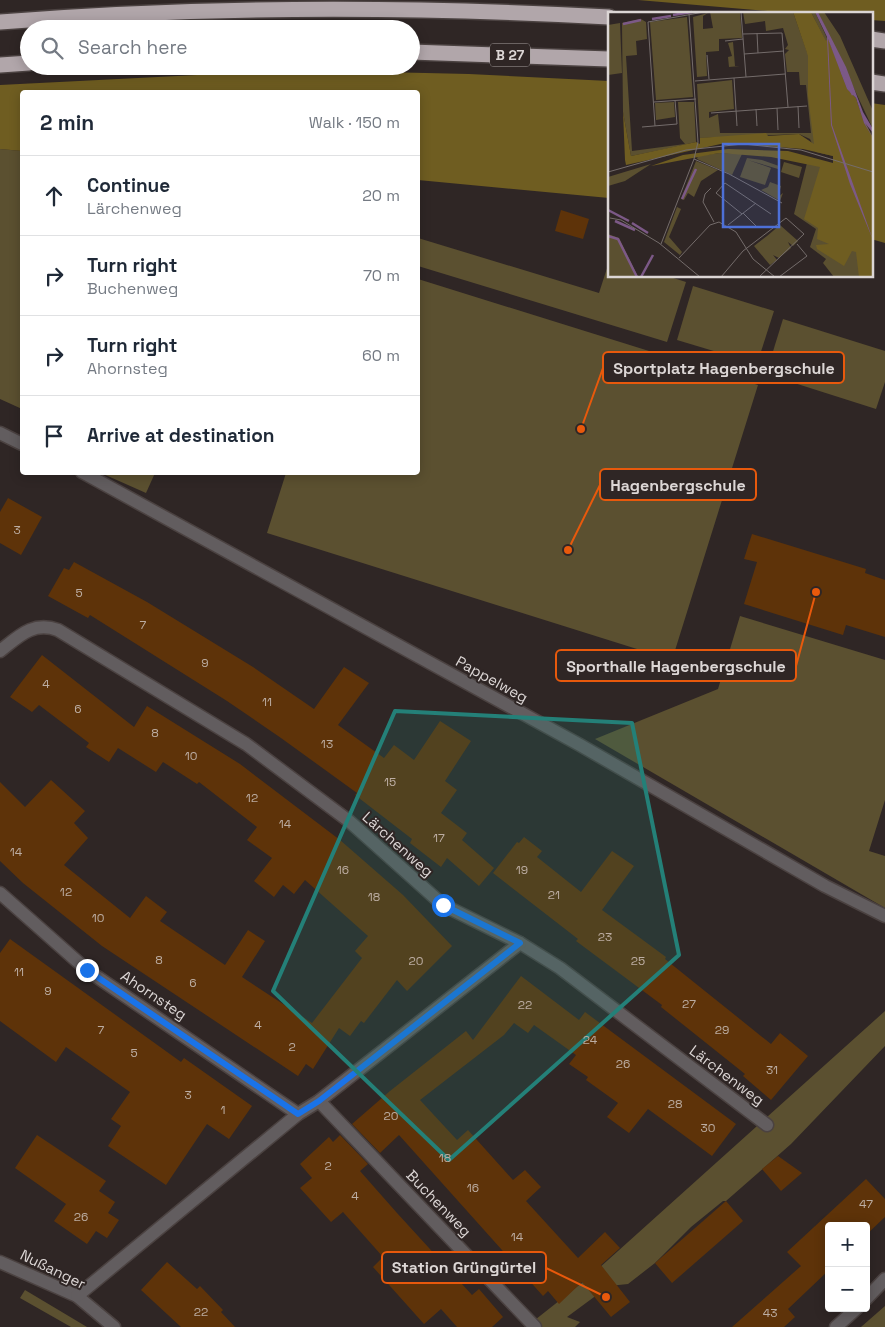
<!DOCTYPE html>
<html lang="en">
<head>
<meta charset="utf-8">
<style>
  body { margin:0; font-family:"Space Grotesk",sans-serif; background:#f2f2f3; color:#1f2937 }
  .controls { position:absolute; right:15px; bottom:15px; display:grid; overflow:hidden; border-radius:5px; box-shadow:0 2px 12px #0003 }
  .controls button { width:45px; height:45px; display:grid; place-items:center; padding:0; border:0; border-bottom:1px solid #e0e1e3; background:#fff; color:#1f2937; font:25px sans-serif }
  .stop { position:absolute; width:15px; height:15px; margin:-11px; border:4px solid #1a73e8; border-radius:50%; background:#fff }
  .stop.end { background:#1a73e8; border-color:#fff; box-shadow:0 1px 5px #0008 }
  .list { margin:0; padding:0; list-style:none }
  h2 { display:flex; justify-content:space-between; align-items:center; height:65px; margin:0; padding:0 20px; font-size:21px }
  h2 small { font-size:16px; font-weight:400; color:#747a83 }
  .list li { display:grid; grid-template-columns:32px 1fr auto; gap:15px; align-items:center; box-sizing:border-box; height:80px; padding:0 20px; border-top:1px solid #e0e1e3 }
  .list b { display:block; font-size:19px; white-space:nowrap }
  .list p { margin:0; font-size:16px; white-space:nowrap; color:#747a83 }
  .list em { font-size:16px; font-style:normal; color:#747a83 }
  .icon { flex:none; width:28px; height:28px; fill:none; stroke:currentColor; stroke-width:2; stroke-linecap:round; stroke-linejoin:round }
  .map { position:relative; flex:none; width:885px; height:1327px; overflow:hidden }
  .search { position:absolute; background:#fff; box-shadow:0 2px 12px #0003; left:20px; top:20px; width:400px; height:55px; display:flex; align-items:center; gap:12px; box-sizing:border-box; padding:0 18px; border-radius:28px; color:#747a83; font-size:19px }
  .panel { position:absolute; background:#fff; box-shadow:0 2px 12px #0003; left:20px; top:90px; width:400px; height:385px; border-radius:5px }
  .map>svg:first-child { display:block }
  .green { fill:#5b5030 }
  .forest { fill:#6f5d21 }
  .building { fill:#5e3309 }
  .lines { fill:none; stroke-linecap:round; stroke-linejoin:round }
  .street-casing { stroke:#4b4241; stroke-width:15 }
  .highway-casing { stroke:#4b4241; stroke-width:18 }
  .street { stroke:#625d5f; stroke-width:12 }
  .highway { stroke:#b1a6aa; stroke-width:15 }
  .route { stroke:#1a73e8; stroke-width:6 }
  .marked { fill:#248078; fill-opacity:0.2; stroke:#248078; stroke-width:4; stroke-linejoin:round }
  .labels { text-anchor:middle; dominant-baseline:central; stroke-width:4; stroke-linejoin:round; paint-order:stroke }
  .number-label { font-size:12px; fill:#bcada2 }
  .shield { fill:#2f2625; stroke:#a8a1a0; stroke-width:1 }
  .shield-label { font-size:14px; font-weight:bold; fill:#dcd6d5 }
  .street-label { font-size:15px; fill:#dcd6d5; stroke:#2f2625 }
  .inset-river { fill:none; stroke:#7c5987; stroke-width:2.5 }
  .inset-road { fill:none; stroke:#746c6b; stroke-width:1 }
  .view { fill:#4d70d7; fill-opacity:0.15; stroke:#4d70d7; stroke-width:2.5 }
  .inset-edge { fill:none; stroke:#dcd6d5; stroke-width:2.5 }
  .leader { fill:none; stroke:#e8590c; stroke-width:2 }
  .callout-dot { fill:#e8590c; stroke:#2f2625; stroke-width:2 }
  .callout { fill:#2f2625; stroke:#e8590c; stroke-width:2 }
  .callout-label { font-size:16px; text-anchor:middle; font-weight:bold; fill:#dcd6d5 }
</style>
</head>
<body>
<div class="map">
<svg width="885" height="1327" viewBox="0 0 885 1327">
  <rect width="100%" height="100%" fill="#2f2625"/>
  <g class="green">
    <polygon points="0,149 22,151 22,409 0,399"/>
    <polygon points="418,238 599,293 609,262 609,276 667,276 686,282 667,342 418,266"/>
    <polygon points="418,279 758,385 672,660 267,533 286,473 418,472"/>
    <polygon points="693,286 774,311 757,364 677,340"/>
    <polygon points="783,319 885,351 885,382 876,409 766,374"/>
    <polygon points="101,473 155,473 146,493"/>
    <polygon points="740,616 885,660 885,800 869,851 885,856 885,908 595,739 718,689"/>
    <polygon points="885,1011 885,1046 791,1144 726,1201 723,1201 691,1227 655,1263 628,1284 609,1286 567,1317 580,1322 575,1327 526,1327 588,1278"/>
    <polygon points="25,1290 87,1327 88,1327 71,1327 20,1298"/>
    <polygon points="885,1306 885,1327 861,1327"/>
  </g>
  <g class="forest">
    <polygon points="638,0 885,0 885,21 871,20 871,14 802,14"/>
    <polygon points="295,70 469,74 609,81 609,198 418,180 418,92 22,92 22,151 0,149 0,85"/>
    <polygon points="871,103 885,105 885,243 871,239"/>
  </g>
  <g class="building">
    <polygon points="561,210 589,219 583,239 555,231"/>
    <polygon points="8,498 42,517 21,555 0,543 0,512"/>
    <polygon points="752,534 866,569 865,573 885,580 885,637 846,625 843,635 744,604 757,562 744,559"/>
    <polygon points="74,562 147,602 253,667 314,709 344,667 369,683 338,725 384,758 394,745 414,760 440,721 471,741 445,781 457,790 441,813 467,833 462,840 494,868 479,886 447,858 441,867 410,843 412,839 355,795 357,793 281,738 227,701 90,615 88,618 48,596 64,568 69,570"/>
    <polygon points="42,655 134,727 147,706 240,764 340,840 403,895 452,946 407,991 397,980 364,1023 361,1021 350,1036 339,1028 313,1069 306,1064 298,1076 102,946 23,883 0,861 0,782 25,807 51,780 85,811 74,823 88,838 64,865 130,918 146,896 167,912 160,921 225,965 248,930 265,941 242,977 312,1023 362,958 355,951 368,936 305,880 294,894 283,885 274,897 254,881 272,858 247,840 257,827 199,782 197,784 163,762 156,772 118,748 109,762 86,747 89,743 39,705 32,712 10,697"/>
    <polygon points="524,837 542,851 537,857 581,892 612,851 634,866 602,910 666,957 665,959 771,1044 780,1033 808,1056 771,1100 743,1076 745,1074 661,1007 662,1005 576,941 578,939 493,873 517,842 519,843"/>
    <polygon points="10,939 181,1062 184,1058 252,1106 229,1139 207,1124 166,1185 108,1146 121,1126 111,1119 130,1092 66,1047 56,1062 0,1021 0,953"/>
    <polygon points="521,976 579,1020 585,1012 736,1124 712,1156 648,1109 629,1133 607,1117 618,1103 586,1080 588,1077 569,1064 576,1055 534,1025 528,1033 514,1023 504,1035 420,1100 457,1140 468,1130 513,1180 525,1170 541,1187 526,1201 578,1258 605,1232 620,1248 601,1265 630,1302 611,1317 582,1282 559,1304 548,1291 543,1296 399,1135 380,1153 352,1124 390,1091 466,1031 473,1040"/>
    <polygon points="37,1135 106,1181 99,1191 115,1202 108,1213 119,1220 107,1238 96,1231 87,1244 54,1221 66,1204 15,1168"/>
    <polygon points="340,1135 368,1164 360,1171 397,1213 472,1295 479,1289 503,1317 492,1327 457,1327 441,1309 424,1324 373,1267 383,1257 343,1212 331,1222 300,1188 312,1178 300,1164 329,1137 333,1142"/>
    <polygon points="778,1156 802,1173 781,1191 762,1169"/>
    <polygon points="866,1179 885,1199 885,1217 866,1235 866,1226 829,1226 829,1270 788,1309 795,1317 784,1327 732,1327 801,1266 787,1252"/>
    <polygon points="726,1201 743,1221 672,1283 655,1263"/>
    <polygon points="167,1262 197,1289 200,1286 223,1310 221,1312 235,1327 181,1327 141,1290"/>
  </g>
  <g class="lines">
    <defs>
      <g id="street">
        <polyline points="0,433 22,444"/>
        <polyline points="82,472 580,745 825,886 885,916"/>
        <path d="M0 651C19 636 33 621 58 630L246 744 349 821 443 905 520 943 560 968 767 1125"/>
        <polyline points="0,893 87,970 298,1114"/>
        <polyline points="319,1101 535,1327"/>
        <polyline points="0,1262 77,1296 114,1327"/>
        <polyline points="77,1296 298,1114 319,1101 520,943"/>
        <polyline points="866,1299 885,1279"/>
        <polyline points="836,1327 857,1308"/>
      </g>
      <g id="highway">
        <path d="M0 22C203 6 406 6 609 17"/>
        <polyline points="871,39 885,41"/>
        <polyline points="411,52 609,59"/>
        <polyline points="0,65 29,63"/>
        <polyline points="871,82 885,84"/>
      </g>
    </defs>
    <use href="#street" class="street-casing"/>
    <use href="#highway" class="highway-casing"/>
    <use href="#street" class="street"/>
    <use href="#highway" class="highway"/>
  </g>
  <g class="lines">
    <polyline class="route" points="87,970 298,1114 319,1101 520,943 443,905"/>
  </g>
  <path class="marked" d="M395 711 632 723 679 955 449 1160 273 991Z"/>
  <g class="labels">
    <g class="number-label">
      <text x="17" y="530">3</text>
      <text x="79" y="593">5</text>
      <text x="143" y="625">7</text>
      <text x="205" y="663">9</text>
      <text x="46" y="684">4</text>
      <text x="267" y="702">11</text>
      <text x="78" y="709">6</text>
      <text x="155" y="733">8</text>
      <text x="327" y="744">13</text>
      <text x="191" y="756">10</text>
      <text x="390" y="782">15</text>
      <text x="252" y="798">12</text>
      <text x="285" y="824">14</text>
      <text x="439" y="838">17</text>
      <text x="16" y="852">14</text>
      <text x="343" y="870">16</text>
      <text x="522" y="870">19</text>
      <text x="66" y="892">12</text>
      <text x="554" y="895">21</text>
      <text x="374" y="897">18</text>
      <text x="98" y="918">10</text>
      <text x="605" y="937">23</text>
      <text x="159" y="960">8</text>
      <text x="416" y="961">20</text>
      <text x="638" y="961">25</text>
      <text x="19" y="972">11</text>
      <text x="193" y="983">6</text>
      <text x="48" y="991">9</text>
      <text x="689" y="1004">27</text>
      <text x="525" y="1005">22</text>
      <text x="258" y="1025">4</text>
      <text x="101" y="1030">7</text>
      <text x="722" y="1030">29</text>
      <text x="590" y="1040">24</text>
      <text x="292" y="1047">2</text>
      <text x="134" y="1053">5</text>
      <text x="623" y="1064">26</text>
      <text x="772" y="1070">31</text>
      <text x="188" y="1095">3</text>
      <text x="675" y="1104">28</text>
      <text x="223" y="1110">1</text>
      <text x="391" y="1116">20</text>
      <text x="708" y="1128">30</text>
      <text x="445" y="1158">18</text>
      <text x="328" y="1166">2</text>
      <text x="473" y="1188">16</text>
      <text x="355" y="1196">4</text>
      <text x="866" y="1204">47</text>
      <text x="81" y="1217">26</text>
      <text x="517" y="1237">14</text>
      <text x="201" y="1312">22</text>
      <text x="770" y="1313">43</text>
    </g>
    <rect class="shield" x="490" y="43.5" width="40" height="23" rx="4"/>
    <g class="shield-label">
      <text x="510" y="55">B 27</text>
    </g>
    <g class="street-label">
      <text transform="translate(492 679) rotate(29)">Pappelweg</text>
      <text transform="translate(398 844) rotate(42)">Lärchenweg</text>
      <text transform="translate(154 995) rotate(34)">Ahornsteg</text>
      <text transform="translate(727 1075) rotate(37)">Lärchenweg</text>
      <text transform="translate(439 1203) rotate(46)">Buchenweg</text>
      <text transform="translate(53 1269) rotate(26)">Nußanger</text>
    </g>
  </g>
  <g transform="translate(608 12)">
    <rect width="265" height="265" fill="#2f2625"/>
    <path d="M102 0H132L134 26 111 27V39L98 40 99 64 89 65 85 5 100 1 95 4V17L105 16ZM135 0H185L199 40 216 26 203 0H207L265 126V265H226L215 251 218 247 202 235 208 217 186 202 199 151H225V144L208 140 202 127 191 122 92 126 89 72 124 68 126 97 101 100V106L110 102 112 121H203L198 73H192L191 60H179L177 42 181 38 177 37 180 33 175 16 158 19 157 9 137 12ZM210 0H216L232 24 265 99V117ZM79 5 85 85 48 88 42 10ZM33 7 38 10 39 27 28 29 29 43 18 44 24 139 77 132 72 126 70 90H86L88 130 57 137 23 144 15 100 14 11ZM12 11 14 61 0 63V13ZM125 30 127 54H132L121 55 120 45 124 44 120 31ZM66 90 67 105 48 108 47 91ZM111 141 134 142 124 163 89 147 90 144ZM139 146 154 148 171 154 170 157 140 148 163 156 157 173 132 165ZM88 149 110 158 93 169 86 185 80 181 76 188 73 187ZM176 150 194 155 191 166 173 160ZM43 152 17 169 0 174V165ZM162 170 173 174 170 185 175 181 172 189 153 178 160 175ZM69 195 73 197 61 225 74 240 72 243 56 230ZM172 213 190 229 185 234 180 230 183 236 171 246 165 243 169 248 162 253 146 234 159 224 164 229 159 224ZM0 222 11 226 30 265H0Z" fill="#5b5030"/>
    <path d="M185 0H203L218 29 220 26 239 77 248 86 256 111 265 126V265H251L248 240 244 239 236 254 209 237 208 233 221 232 209 227 210 216 196 207 212 155 163 145 111 141 43 154 75 143 120 137 180 139 225 151V144L195 137 117 131 18 153 17 148 15 100 23 144 88 130 92 132V126L158 121 160 124 191 122 206 132 200 84V44Z" fill="#6f5d21"/>
    <path d="M207 0H210L238 55 255 100 265 117V121L257 111 265 126 256 111 248 86 239 77 220 27 224 113 265 228 242 172 223 113 219 25Z" fill="#7c5987"/>
    <path class="inset-river" d="M65 3 84 0M44 7 63 4M15 12 33 8M234 60 245 83M74 187 88 157M0 198 21 209M7 209 27 218M24 211 40 221M0 224 10 227 29 265M33 265 45 243"/>
    <path class="inset-road" d="M133 0 138 65M40 10 47 114M40 10 96 0M149 21 150 41M135 22 174 21 180 95M117 29 135 27M136 42 176 39M99 43 101 67M126 66 129 114M87 69 177 62M46 90 88 87M190 94 191 116M169 96 170 118M148 97 149 114M103 101 199 94M34 115 69 112 67 88M86 147 121 162 174 191M0 160 78 138 135 132 193 138 265 160M103 176 97 182 95 190 106 210M135 201 149 215M134 202 108 181 117 171 163 202M2 206 13 208 51 231 92 265M120 213 148 191M53 232 86 147 90 130 81 2M71 246 102 213 111 210 128 220 145 247 167 265M113 265 135 239 178 206 196 222 151 265M171 265 199 244 189 232"/>
    <path class="view" d="M115 132H171V215H115Z"/>
    <rect width="265" height="265" class="inset-edge"/>
  </g>
  <path class="leader" d="M581 429L603 368M568 550L600 485M816 592L796 666M606 1297L546 1268"/>
  <g class="callout-dot">
    <circle cx="581" cy="429" r="5"/>
    <circle cx="568" cy="550" r="5"/>
    <circle cx="816" cy="592" r="5"/>
    <circle cx="606" cy="1297" r="5"/>
  </g>
  <g class="callout">
    <rect x="603" y="352" width="241" height="31" rx="5"/>
    <rect x="600" y="469" width="156" height="31" rx="5"/>
    <rect x="556" y="650" width="240" height="31" rx="5"/>
    <rect x="382" y="1252" width="164" height="31" rx="5"/>
  </g>
  <g class="callout-label">
    <text x="724" y="374">Sportplatz Hagenbergschule</text>
    <text x="678" y="491">Hagenbergschule</text>
    <text x="676" y="672">Sporthalle Hagenbergschule</text>
    <text x="464" y="1273">Station Grüngürtel</text>
  </g>
</svg>
<div class="controls">
<button>+</button>
<button>−</button>
</div>
<div class="stop" style="left:443px;top:905px"></div>
<div class="stop end" style="left:87px;top:970px"></div>
<div class="search"><svg class="icon" aria-label="search" viewBox="0 0 24 24"><circle cx="10" cy="10" r="6"/><path d="M15 15l6 6"/></svg>Search here</div>
<section class="panel">
<h2>2 min<small>Walk · 150 m</small></h2>
<ul class="list">
<li><svg class="icon" aria-label="ahead" viewBox="0 0 24 24"><path d="M12 20V5M6 11l6-6 6 6"/></svg><div><b>Continue</b><p>Lärchenweg</p></div><em>20 m</em></li>
<li><svg class="icon" aria-label="right" viewBox="0 0 24 24"><path d="M7 20v-9h11M14 6l5 5-5 5"/></svg><div><b>Turn right</b><p>Buchenweg</p></div><em>70 m</em></li>
<li><svg class="icon" aria-label="right" viewBox="0 0 24 24"><path d="M7 20v-9h11M14 6l5 5-5 5"/></svg><div><b>Turn right</b><p>Ahornsteg</p></div><em>60 m</em></li>
<li><svg class="icon" aria-label="arrive" viewBox="0 0 24 24"><path d="M6 21V4h12l-3 4 3 4H6"/></svg><div><b>Arrive at destination</b></div></li>
</ul>
</section>
</div>
</body>
</html>
